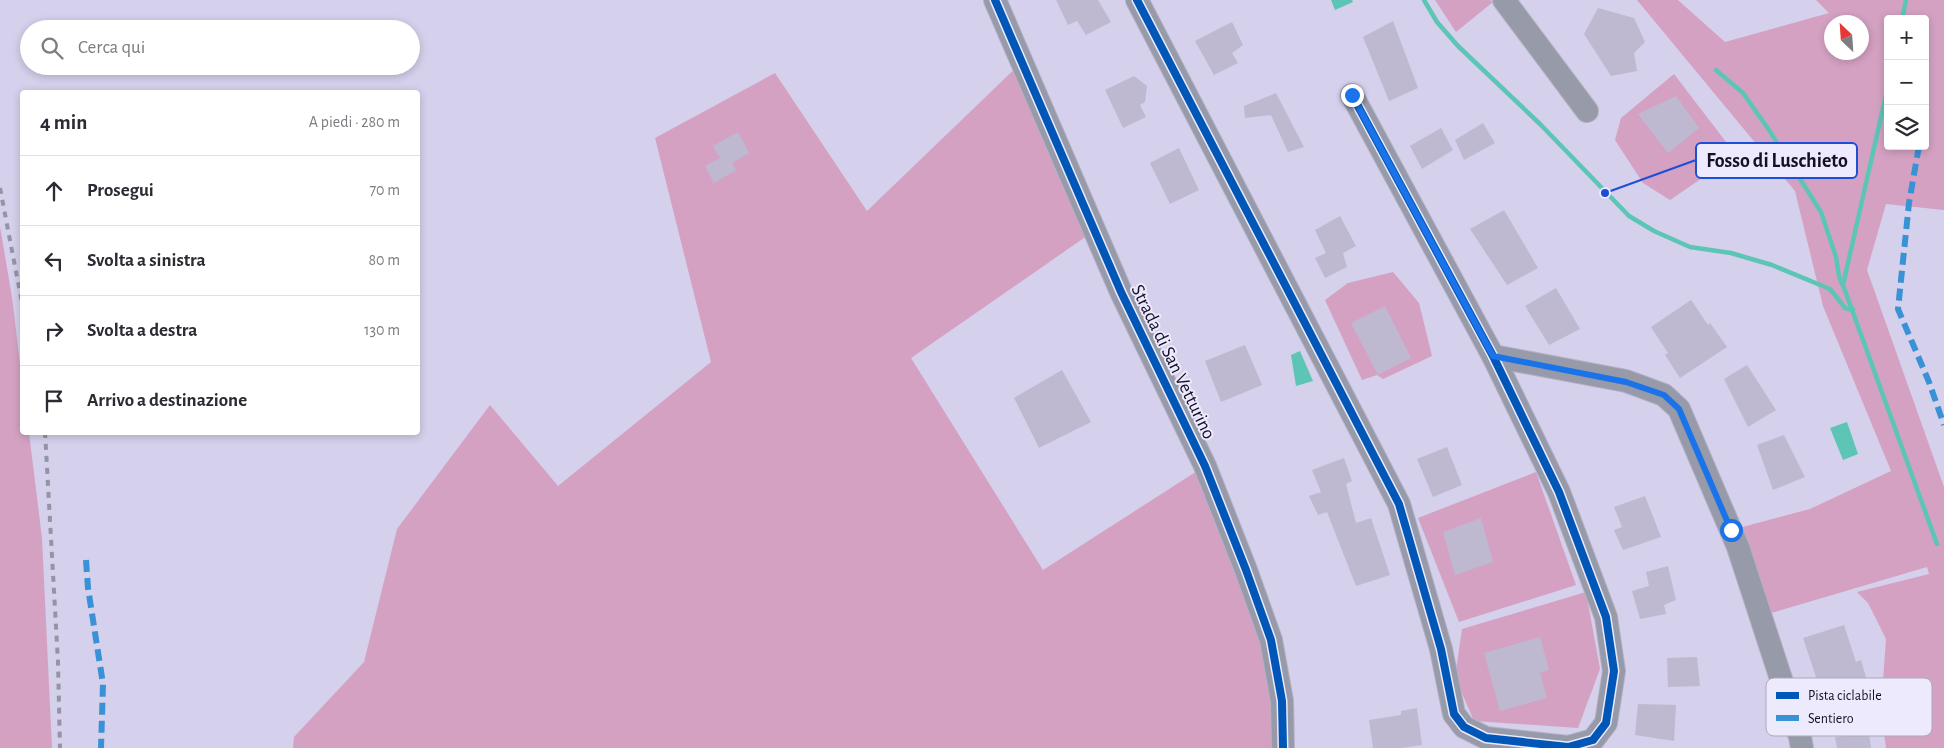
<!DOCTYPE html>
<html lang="it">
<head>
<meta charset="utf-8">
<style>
  body { margin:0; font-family:"Alegreya Sans",sans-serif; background:#f2f2f3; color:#2b2b33 }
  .controls { position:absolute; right:15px; top:15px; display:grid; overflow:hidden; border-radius:5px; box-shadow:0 2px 8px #0003 }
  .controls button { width:45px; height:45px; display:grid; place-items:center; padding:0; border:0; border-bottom:1px solid #e1e1e2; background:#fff; color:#2b2b33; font:25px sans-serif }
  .compass { position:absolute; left:1824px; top:15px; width:45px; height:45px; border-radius:50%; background:#fff; box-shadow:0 2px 8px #0003; rotate:335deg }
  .stop { position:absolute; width:15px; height:15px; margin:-11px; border:4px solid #1a73e8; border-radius:50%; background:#fff }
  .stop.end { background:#1a73e8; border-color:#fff; box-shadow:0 1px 5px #0008 }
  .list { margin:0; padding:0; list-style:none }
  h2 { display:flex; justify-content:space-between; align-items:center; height:65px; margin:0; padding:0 20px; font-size:21px }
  h2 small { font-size:16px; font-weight:400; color:#7c7c81 }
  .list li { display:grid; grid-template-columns:32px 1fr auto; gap:15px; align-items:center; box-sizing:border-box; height:70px; padding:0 20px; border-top:1px solid #e1e1e2 }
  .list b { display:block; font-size:19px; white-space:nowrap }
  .list em { font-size:16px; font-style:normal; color:#7c7c81 }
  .icon { flex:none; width:28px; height:28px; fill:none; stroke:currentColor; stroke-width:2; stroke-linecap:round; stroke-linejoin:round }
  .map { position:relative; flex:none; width:1944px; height:748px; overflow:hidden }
  .search { position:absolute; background:#fff; box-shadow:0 2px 8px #0003; left:20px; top:20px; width:400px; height:55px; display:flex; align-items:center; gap:12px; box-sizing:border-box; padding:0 18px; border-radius:28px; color:#7c7c81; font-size:19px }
  .panel { position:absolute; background:#fff; box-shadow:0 2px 8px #0003; left:20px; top:90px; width:400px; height:345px; border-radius:5px }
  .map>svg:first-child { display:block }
  .green { fill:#d4a1c2; fill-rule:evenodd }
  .water { fill:#5cc5b6 }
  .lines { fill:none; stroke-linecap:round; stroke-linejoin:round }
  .stream { stroke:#5cc5b6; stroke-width:4.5 }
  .building { fill:#beb9d1 }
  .minor-casing { stroke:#b4b0c5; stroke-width:24 }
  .minor { stroke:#969aa9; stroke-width:22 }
  .rail { stroke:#9494a5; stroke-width:4; stroke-dasharray:6 6; stroke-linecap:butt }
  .quiet { stroke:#3992d6; stroke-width:6; stroke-dasharray:12 6; stroke-linecap:butt }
  .cycleway-casing { stroke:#edeafd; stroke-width:11 }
  .cycleway { stroke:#0057b8; stroke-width:8 }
  .route { stroke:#1a73e8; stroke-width:6 }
  .labels { text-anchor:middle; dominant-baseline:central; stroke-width:4; stroke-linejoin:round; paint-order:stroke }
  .street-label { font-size:19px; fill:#151026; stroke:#edeafd }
  .key { fill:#edeafd; stroke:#aca9bc; stroke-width:1 }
  .key-label { font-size:14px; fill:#151026 }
  .leader { fill:none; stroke:#1d4ed8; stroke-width:2 }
  .callout-dot { fill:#1d4ed8; stroke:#edeafd; stroke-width:2 }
  .callout { fill:#edeafd; stroke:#1d4ed8; stroke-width:2 }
  .callout-label { font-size:20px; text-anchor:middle; font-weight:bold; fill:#151026 }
</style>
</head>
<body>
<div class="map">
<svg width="1944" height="748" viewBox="0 0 1944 748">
  <rect width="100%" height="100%" fill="#d5d0eb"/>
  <g class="green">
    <polygon points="1435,0 1490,0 1493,2 1456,32"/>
    <path d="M1637 0H1678L1725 42 1829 13 1816 0H1944V210L1886 204 1867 270 1944 487V748H1886L1881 709 1886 639 1868 603 1857 592 1929 574 1927 567 1761 616 1731 530 1810 509 1891 471 1823 306 1795 191ZM1888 19H1925V146H1888ZM1832 22H1862V52H1832Z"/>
    <polygon points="1022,62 1094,231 911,358 1043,570 1205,466 1246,570 1283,748 293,748 294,737 364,662 397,529 490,405 558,486 711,362 655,138 775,73 867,211"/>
    <polygon points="1674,74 1736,155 1670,200 1643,183 1615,140 1621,118"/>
    <polygon points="0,227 12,297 22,381 22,432 29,433 42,538 52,748 0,748"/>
    <polygon points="1393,272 1419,303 1432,356 1383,379 1377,375 1362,380 1325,300 1348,283"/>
    <polygon points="1536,472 1576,585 1459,622 1418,518"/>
    <polygon points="1586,592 1600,669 1578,728 1474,721 1455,677 1462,629"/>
  </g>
  <g class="water">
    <polygon points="1331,0 1352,0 1353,2 1335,10"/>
    <polygon points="1300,351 1313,381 1296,386 1291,355"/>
    <polygon points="1847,422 1858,454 1843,460 1830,428"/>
  </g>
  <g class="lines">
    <g class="stream">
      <polyline points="1424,0 1437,22 1458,46 1540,124 1629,216 1654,231 1690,247 1731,253 1772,265 1830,289 1845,308 1853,310"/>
      <polyline points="1902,19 1906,0"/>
      <polyline points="1716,70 1743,93 1769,130 1821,212 1836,257 1839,276 1842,284"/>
      <polyline points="1888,86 1843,285 1937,544"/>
    </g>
  </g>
  <g class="building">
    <polygon points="1056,0 1098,0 1111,22 1086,35 1077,21 1068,25"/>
    <polygon points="1598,8 1634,18 1645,42 1634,53 1637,71 1611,76 1584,34"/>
    <polygon points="1393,21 1418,88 1389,101 1363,37"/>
    <polygon points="1232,22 1243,45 1232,53 1238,63 1214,75 1195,41"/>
    <polygon points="1134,76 1147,86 1145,102 1140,105 1146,117 1123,128 1105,90"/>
    <polygon points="1276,93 1304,147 1288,152 1271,115 1245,118 1244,106"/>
    <polygon points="1676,96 1699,128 1668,153 1638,114"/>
    <polygon points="1483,123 1495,143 1464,160 1455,140"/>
    <polygon points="1441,128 1453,150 1422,169 1410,146"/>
    <polygon points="738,132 749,153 732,163 736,170 714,183 705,166 720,158 713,146"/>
    <polygon points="1179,148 1199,190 1170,204 1150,163"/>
    <polygon points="1504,210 1538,268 1507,285 1470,229"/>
    <polygon points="1340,216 1356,246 1343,253 1347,267 1325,278 1315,258 1326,253 1315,230"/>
    <polygon points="1556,288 1580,329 1549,345 1525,306"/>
    <polygon points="1691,300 1708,325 1710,323 1727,347 1680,378 1665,355 1668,353 1651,327"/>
    <polygon points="1385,306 1411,358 1378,375 1351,323"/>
    <polygon points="1245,345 1262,385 1221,402 1205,361"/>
    <polygon points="1747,365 1776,410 1748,427 1724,379"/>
    <polygon points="1062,370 1091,422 1039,448 1014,398"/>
    <polygon points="1784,435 1805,477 1773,490 1757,445"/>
    <polygon points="1447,447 1462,485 1433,497 1417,459"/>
    <polygon points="1344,458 1352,481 1346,484 1356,523 1371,518 1390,575 1356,586 1327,512 1318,515 1309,496 1321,492 1312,470"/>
    <polygon points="1645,496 1661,537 1623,550 1614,530 1622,527 1614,507"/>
    <polygon points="1481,518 1493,562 1455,575 1443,532"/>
    <polygon points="1668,566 1676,600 1664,605 1666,614 1640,619 1632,591 1649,586 1646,572"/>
    <polygon points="1844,625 1856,662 1861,660 1868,684 1823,698 1803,638"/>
    <polygon points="1540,637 1549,670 1540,673 1547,698 1500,711 1484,653"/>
    <polygon points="1697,657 1700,686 1668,687 1667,658"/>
    <polygon points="1638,704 1676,705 1674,741 1635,735"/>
    <polygon points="1417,708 1422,745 1401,748 1373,748 1369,720 1401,715 1401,711"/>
    <polygon points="1869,733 1871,748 1837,748 1835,737"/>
  </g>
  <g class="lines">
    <defs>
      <g id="minor">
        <polyline points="995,0 1121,292 1205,466 1246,570 1271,640 1282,701 1283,748"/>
        <polyline points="1137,0 1399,504 1441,649 1454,714 1464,727 1486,738 1568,747 1593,740 1606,723 1614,671 1606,617 1559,492 1493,356 1352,95"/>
        <polyline points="1504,0 1587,111"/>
        <polyline points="1493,356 1626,381 1664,395 1679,409 1738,547 1800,737 1802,748"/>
      </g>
    </defs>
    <use href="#minor" class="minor-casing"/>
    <use href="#minor" class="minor"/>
    <g class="rail">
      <polyline points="0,188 22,303"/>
      <polyline points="45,432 58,662 60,748"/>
    </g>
    <g class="quiet">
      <polyline points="1919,146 1909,203 1898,309 1929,382 1944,425"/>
      <polyline points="86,560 88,588 103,684 101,748"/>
    </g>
    <defs>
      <g id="cycleway">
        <polyline points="995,0 1121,292 1205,466 1246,570 1271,640 1282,701 1283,748"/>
        <polyline points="1137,0 1399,504 1441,649 1454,714 1464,727 1486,738 1568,747 1593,740 1606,723 1614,671 1606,617 1559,492 1493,356 1352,95"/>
      </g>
    </defs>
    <use href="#cycleway" class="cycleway-casing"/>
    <use href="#cycleway" class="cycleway"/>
  </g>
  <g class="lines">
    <polyline class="route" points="1352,95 1493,356 1626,382 1664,395 1679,409 1731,530"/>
  </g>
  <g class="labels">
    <g class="street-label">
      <text transform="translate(1173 362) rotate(64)">Strada di San Vetturino</text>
    </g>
  </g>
  <rect x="1766" y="678" width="166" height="58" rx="8" class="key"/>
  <rect x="1776" y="692" width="23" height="7" fill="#0057b8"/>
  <rect x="1776" y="715" width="23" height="6" fill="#3992d6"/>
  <g class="key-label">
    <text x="1808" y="700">Pista ciclabile</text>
    <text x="1808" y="723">Sentiero</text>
  </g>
  <path class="leader" d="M1605 193L1696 160"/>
  <circle class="callout-dot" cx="1605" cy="193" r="5"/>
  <rect class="callout" x="1696" y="143" width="161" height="35" rx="5"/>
  <g class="callout-label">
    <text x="1777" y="167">Fosso di Luschieto</text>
  </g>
</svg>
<div class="controls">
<button>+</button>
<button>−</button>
<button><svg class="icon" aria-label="layers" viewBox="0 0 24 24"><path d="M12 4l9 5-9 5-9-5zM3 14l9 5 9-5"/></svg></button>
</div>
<svg class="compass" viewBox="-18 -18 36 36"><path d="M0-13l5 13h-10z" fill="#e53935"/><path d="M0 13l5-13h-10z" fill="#7c7c81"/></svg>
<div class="stop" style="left:1731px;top:530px"></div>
<div class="stop end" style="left:1352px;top:95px"></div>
<div class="search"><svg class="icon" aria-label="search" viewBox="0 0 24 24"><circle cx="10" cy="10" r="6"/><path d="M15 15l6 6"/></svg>Cerca qui</div>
<section class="panel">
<h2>4 min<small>A piedi · 280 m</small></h2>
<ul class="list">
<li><svg class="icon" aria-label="ahead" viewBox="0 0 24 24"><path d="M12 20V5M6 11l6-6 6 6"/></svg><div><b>Prosegui</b></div><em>70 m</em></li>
<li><svg class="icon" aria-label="left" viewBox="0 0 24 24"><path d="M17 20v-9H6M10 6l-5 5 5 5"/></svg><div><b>Svolta a sinistra</b></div><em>80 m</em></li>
<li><svg class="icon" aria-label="right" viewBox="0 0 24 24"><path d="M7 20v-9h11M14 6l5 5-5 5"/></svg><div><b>Svolta a destra</b></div><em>130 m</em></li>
<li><svg class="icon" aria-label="arrive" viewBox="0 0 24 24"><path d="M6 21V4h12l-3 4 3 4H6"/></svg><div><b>Arrivo a destinazione</b></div></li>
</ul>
</section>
</div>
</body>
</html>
